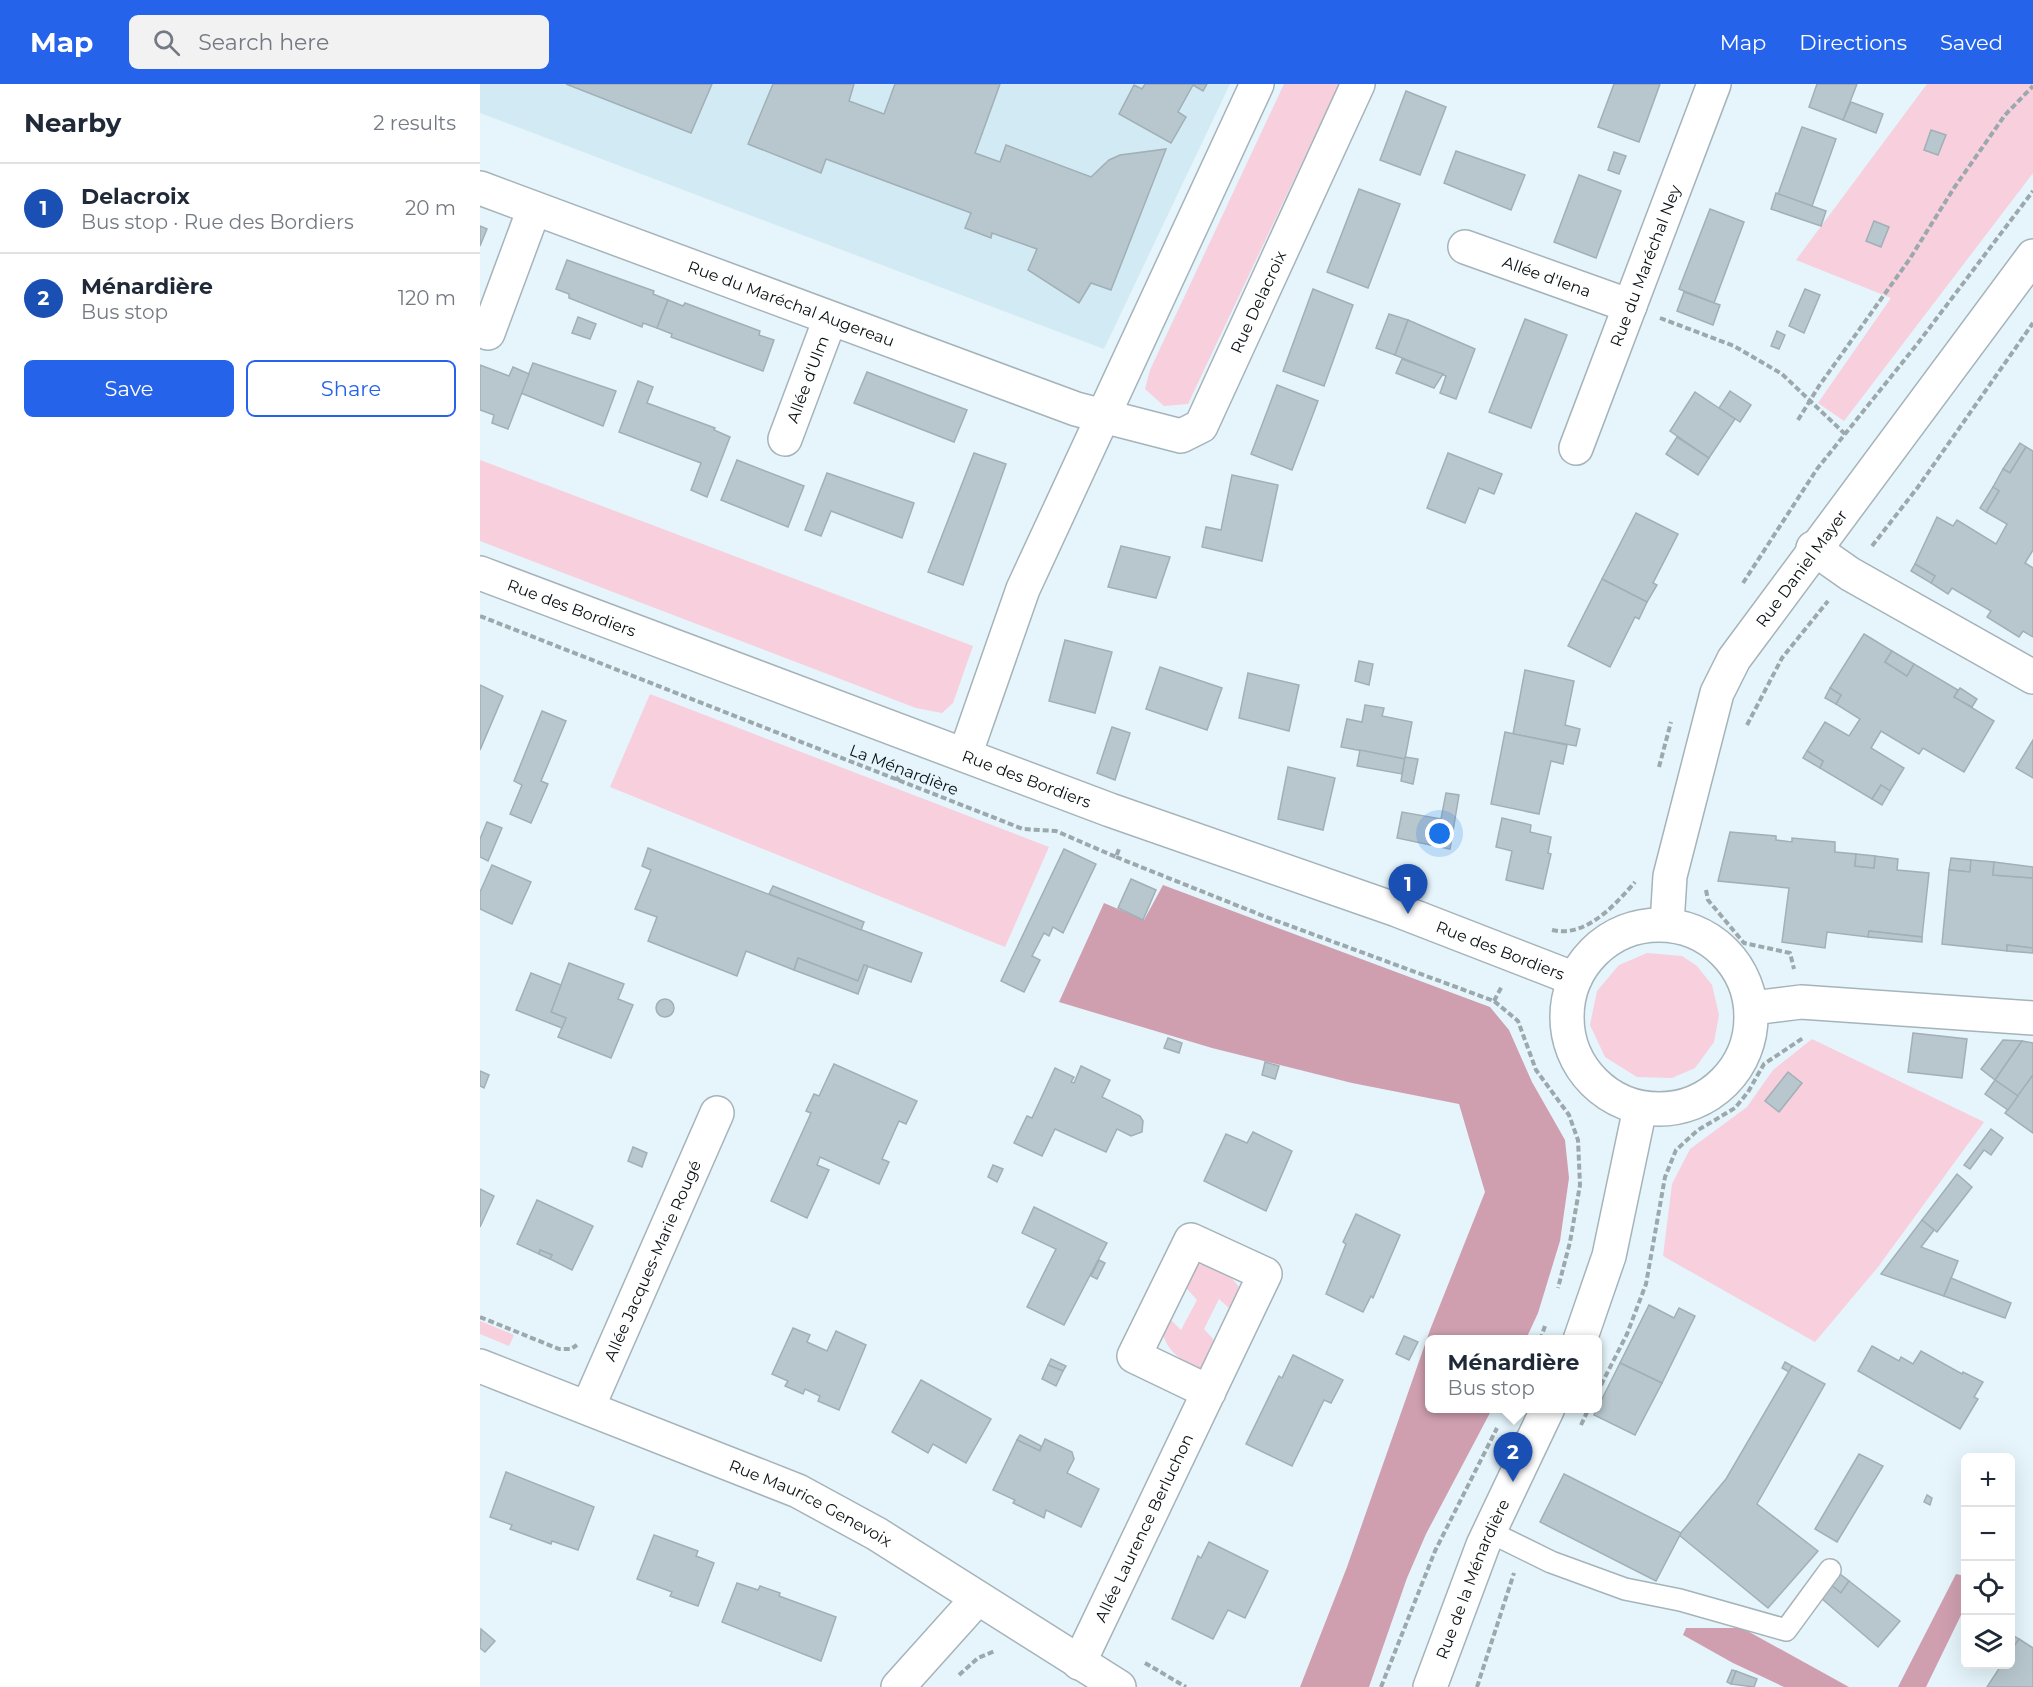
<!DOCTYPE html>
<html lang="en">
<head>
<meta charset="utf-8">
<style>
  body { margin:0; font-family:Montserrat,sans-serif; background:#f2f2f3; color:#1f2937 }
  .controls { position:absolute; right:18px; bottom:18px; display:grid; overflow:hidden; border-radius:9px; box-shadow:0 6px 24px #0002 }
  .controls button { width:54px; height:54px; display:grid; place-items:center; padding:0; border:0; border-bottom:2px solid #e0e1e3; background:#fff; color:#1f2937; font:30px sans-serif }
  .you { position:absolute; left:960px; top:750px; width:21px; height:21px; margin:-15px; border:4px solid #fff; border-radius:50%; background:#1a73e8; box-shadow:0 0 0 9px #1a73e833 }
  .badge { display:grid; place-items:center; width:39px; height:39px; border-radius:50%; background:#2563eb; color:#fff; font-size:20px; font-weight:700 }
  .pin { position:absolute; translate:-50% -50px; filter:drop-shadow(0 2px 3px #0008) }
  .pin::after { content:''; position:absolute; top:32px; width:21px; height:18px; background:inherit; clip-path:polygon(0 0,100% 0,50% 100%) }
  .popup { position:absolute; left:945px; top:1251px; width:177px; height:78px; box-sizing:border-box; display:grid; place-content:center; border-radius:9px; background:#fff; filter:drop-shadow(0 2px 4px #0005); font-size:20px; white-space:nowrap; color:#747a83 }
  .popup b { font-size:22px; color:#1f2937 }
  .popup::after { content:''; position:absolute; left:50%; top:100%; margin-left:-12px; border:12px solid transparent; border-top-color:#fff }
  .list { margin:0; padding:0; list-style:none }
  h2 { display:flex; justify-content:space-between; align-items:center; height:78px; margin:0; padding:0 24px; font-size:26px }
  h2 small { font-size:20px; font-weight:400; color:#747a83 }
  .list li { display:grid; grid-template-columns:39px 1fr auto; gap:18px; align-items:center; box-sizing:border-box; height:90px; padding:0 24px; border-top:2px solid #e0e1e3 }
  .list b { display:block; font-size:22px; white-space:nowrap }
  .list p { margin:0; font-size:20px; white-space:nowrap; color:#747a83 }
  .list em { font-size:20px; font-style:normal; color:#747a83 }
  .actions { display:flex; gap:12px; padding:18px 24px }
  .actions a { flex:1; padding:14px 0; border:2px solid #2563eb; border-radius:9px; text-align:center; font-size:21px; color:#2563eb }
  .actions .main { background:#2563eb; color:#fff }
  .icon { flex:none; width:33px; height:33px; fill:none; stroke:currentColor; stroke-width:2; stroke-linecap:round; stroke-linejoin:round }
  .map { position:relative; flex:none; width:1553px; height:1603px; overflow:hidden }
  header { display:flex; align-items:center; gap:36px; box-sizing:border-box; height:84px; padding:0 30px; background:#2563eb; color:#fff }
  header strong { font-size:28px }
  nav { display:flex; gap:33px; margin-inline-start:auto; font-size:21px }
  .search { width:420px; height:54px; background:#f2f2f3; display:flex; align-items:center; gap:15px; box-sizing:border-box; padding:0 21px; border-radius:9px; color:#747a83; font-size:22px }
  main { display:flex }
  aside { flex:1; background:#fff }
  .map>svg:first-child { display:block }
  .built { fill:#d2eaf3 }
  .green { fill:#f8cfdc }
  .forest { fill:#cf9faf }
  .building { fill:#b8c7ce; stroke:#a1afb6; stroke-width:1.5 }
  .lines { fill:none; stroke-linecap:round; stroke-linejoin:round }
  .lane-casing { stroke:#a5b4ba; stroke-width:24 }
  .street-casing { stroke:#a5b4ba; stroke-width:36 }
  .secondary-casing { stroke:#a5b4ba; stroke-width:36 }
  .path { stroke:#9ba8ac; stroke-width:4; stroke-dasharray:6 3; stroke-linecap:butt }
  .lane { stroke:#fff; stroke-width:21 }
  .street { stroke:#fff; stroke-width:33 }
  .secondary { stroke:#fff; stroke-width:33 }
  .labels { text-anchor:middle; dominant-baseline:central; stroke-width:6; stroke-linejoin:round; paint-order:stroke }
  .street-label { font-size:16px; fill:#0a0f11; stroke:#e5f5fb }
</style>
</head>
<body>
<header>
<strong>Map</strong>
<div class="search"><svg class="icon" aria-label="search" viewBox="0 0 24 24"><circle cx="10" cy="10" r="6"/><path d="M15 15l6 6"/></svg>Search here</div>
<nav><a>Map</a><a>Directions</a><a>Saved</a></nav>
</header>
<main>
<aside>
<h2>Nearby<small>2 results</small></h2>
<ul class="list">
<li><span class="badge" style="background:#1a4fb4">1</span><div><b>Delacroix</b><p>Bus stop · Rue des Bordiers</p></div><em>20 m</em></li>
<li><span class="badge" style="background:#1a4fb4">2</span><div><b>Ménardière</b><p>Bus stop</p></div><em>120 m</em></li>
</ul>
<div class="actions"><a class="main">Save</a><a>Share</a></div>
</aside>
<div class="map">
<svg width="1553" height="1603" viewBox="0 0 1553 1603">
  <rect width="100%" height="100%" fill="#e5f5fb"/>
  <polygon class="built" points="0,0 750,0 624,265 0,29"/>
  <g class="green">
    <polygon points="804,0 859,0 708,320 684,322 665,305 670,286"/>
    <polygon points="1447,0 1553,0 1553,89 1364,337 1338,319 1411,214 1316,176"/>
    <polygon points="0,376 493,562 473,619 462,629 436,624 0,457"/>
    <polygon points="170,610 569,763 525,863 130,703"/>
    <polygon points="1167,869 1202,872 1217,882 1232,901 1239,931 1234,958 1215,984 1192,994 1157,993 1125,973 1110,941 1117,907 1139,881"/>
    <polygon points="1332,955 1504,1038 1398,1183 1335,1258 1183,1172 1192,1100 1210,1065 1267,1023 1293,986"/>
    <path d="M718 1180C737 1183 751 1190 761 1206L759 1233 739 1215 724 1245 743 1266 726 1287C699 1278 675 1260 684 1229L701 1246 717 1216 701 1198Z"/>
    <polygon points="0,1237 34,1251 29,1262 0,1250"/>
  </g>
  <g class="forest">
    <polygon points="683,801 1010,923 1029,946 1052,998 1085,1056 1089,1094 1080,1157 1058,1229 1046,1255 949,1256 949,1324 1012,1325 946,1450 927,1494 889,1603 820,1603 867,1483 950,1246 1005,1108 979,1020 872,999 732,964 579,918 624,819 664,836"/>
    <polygon points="1476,1490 1485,1492 1485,1523 1446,1603 1418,1603"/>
    <polygon points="1206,1544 1262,1544 1369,1603 1304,1603 1253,1579 1203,1551"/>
  </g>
  <g class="building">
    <polygon points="86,0 232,0 211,49"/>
    <polygon points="293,0 374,0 369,17 404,30 415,0 520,0 495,69 520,78 526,61 611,93 629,76 640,71 686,65 631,206 611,199 599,219 548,186 557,165 512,149 511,154 485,144 491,129 346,75 341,89 268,60"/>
    <polygon points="665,0 727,0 723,7 713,1 698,28 706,33 691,59 639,30 654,1 662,5"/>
    <polygon points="1134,0 1180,0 1159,58 1118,43"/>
    <polygon points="1337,0 1377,0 1363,36 1329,23"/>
    <polygon points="926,7 966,23 940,91 900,76"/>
    <polygon points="1371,18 1403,30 1396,49 1363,36"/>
    <polygon points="1322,43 1356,55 1332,122 1298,110"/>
    <polygon points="1451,46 1466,51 1458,71 1444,66"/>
    <polygon points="976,67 1045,91 1031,126 964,99"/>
    <polygon points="1134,68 1146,72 1139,90 1128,86"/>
    <polygon points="1099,91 1141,107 1116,174 1074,158"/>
    <polygon points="879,105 920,120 888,204 847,188"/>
    <polygon points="1296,109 1346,127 1341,142 1291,125"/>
    <polygon points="1230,125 1264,138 1234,219 1199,205"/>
    <polygon points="1394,137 1409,143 1401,163 1386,157"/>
    <polygon points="0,142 7,145 0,162"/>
    <polygon points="87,176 174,207 173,210 188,216 177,244 163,239 162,243 89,214 89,210 76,205"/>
    <polygon points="833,205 873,221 844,302 803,287"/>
    <polygon points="1325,205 1340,211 1324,249 1309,242"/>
    <polygon points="1204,208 1240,221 1233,241 1197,227"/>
    <polygon points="188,216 203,222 205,219 280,247 279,251 294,256 283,287 191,253 192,250 177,244"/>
    <polygon points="909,230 928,236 915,271 896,264"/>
    <polygon points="98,233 116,240 110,255 92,249"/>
    <polygon points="1045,235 1087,251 1051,344 1009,328"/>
    <polygon points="928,236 995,265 976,315 960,309 966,292 915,271"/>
    <polygon points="1297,247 1305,251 1299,265 1291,262"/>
    <polygon points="922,275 963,290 954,304 916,289"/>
    <polygon points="53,279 136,307 123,342 41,309"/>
    <polygon points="0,281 29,292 33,283 49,290 28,345 12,339 14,331 0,326"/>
    <polygon points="387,288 487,326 474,358 374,319"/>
    <polygon points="158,297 173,303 167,319 235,344 234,346 250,353 227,413 211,406 221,379 139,348"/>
    <polygon points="797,301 838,317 812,386 771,370"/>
    <polygon points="1250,307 1271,321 1260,338 1239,324"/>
    <polygon points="1215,308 1255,335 1229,374 1190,347"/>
    <polygon points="1197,353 1229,374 1218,391 1186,370"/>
    <polygon points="1540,359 1546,363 1530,389 1523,385"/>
    <polygon points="1546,363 1553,367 1553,466 1545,479 1553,484 1553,553 1543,547 1539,553 1507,533 1511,527 1472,504 1468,510 1451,499 1455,492 1435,480 1457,433 1473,442 1477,436 1516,460 1527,440 1506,428 1519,407 1513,403 1523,385 1530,389"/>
    <polygon points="494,369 526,380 483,501 448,488"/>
    <polygon points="968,369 1022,390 1014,410 999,404 985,439 947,424"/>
    <polygon points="257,376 324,402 308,443 241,416"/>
    <polygon points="347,389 434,419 422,454 351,427 341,452 325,446"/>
    <polygon points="752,391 798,401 782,477 722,463 726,443 741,446"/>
    <polygon points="1513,403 1519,407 1506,428 1500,424"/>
    <polygon points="1156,429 1198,450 1173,499 1177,501 1167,518 1122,495"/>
    <polygon points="641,462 690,473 676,514 628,503"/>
    <polygon points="1435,480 1455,492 1451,499 1431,487"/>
    <polygon points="1122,495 1167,518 1159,535 1155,533 1130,583 1088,562"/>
    <polygon points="1384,550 1412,567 1405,578 1427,592 1434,580 1478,606 1474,613 1514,637 1484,688 1443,664 1439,670 1401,647 1391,664 1424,684 1410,707 1401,701 1392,715 1340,684 1343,677 1327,667 1345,638 1369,652 1380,635 1356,620 1361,611 1350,604"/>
    <polygon points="585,556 632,568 615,629 569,617"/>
    <polygon points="1412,567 1434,580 1427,592 1405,578"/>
    <polygon points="879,577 893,580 889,601 875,597"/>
    <polygon points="680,583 742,604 727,646 666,625"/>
    <polygon points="1045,586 1094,597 1085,641 1100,645 1096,662 1033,650"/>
    <polygon points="768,589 819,601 809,647 759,634"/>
    <polygon points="0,601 23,612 0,666"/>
    <polygon points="1350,604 1361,611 1356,620 1345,614"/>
    <polygon points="1480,604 1497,615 1492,623 1474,613"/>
    <polygon points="885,621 904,624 902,632 932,638 925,675 861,663 867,635 882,638"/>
    <polygon points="62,627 86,637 61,697 68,700 51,739 30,730 42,701 34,697"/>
    <polygon points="632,643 650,649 635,696 617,689"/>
    <polygon points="1025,648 1087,661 1083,680 1071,677 1059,730 1011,720"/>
    <polygon points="1553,656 1553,694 1536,684"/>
    <polygon points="880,666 925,675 922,690 877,682"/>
    <polygon points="1327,667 1343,677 1340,684 1323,674"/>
    <polygon points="925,673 938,675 933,700 921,697"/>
    <polygon points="808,683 855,694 843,746 798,735"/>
    <polygon points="1401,701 1410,707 1402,721 1392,715"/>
    <polygon points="966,709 979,711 970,765 917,754 922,728 961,735"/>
    <polygon points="1022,734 1051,741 1050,748 1071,753 1068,769 1071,770 1063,805 1026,796 1032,767 1016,763"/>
    <polygon points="7,738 22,744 8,777 0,773 0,755"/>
    <polygon points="1250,748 1296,752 1296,756 1312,758 1312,754 1355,758 1355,768 1376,770 1375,782 1394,784 1395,772 1418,775 1417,786 1449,789 1442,853 1389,847 1388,853 1347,848 1345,864 1302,858 1309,804 1238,797"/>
    <polygon points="168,764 442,869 431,898 384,881 378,897 318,874 314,886 266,867 257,892 168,857 177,833 155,825 171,786 162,782"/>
    <polygon points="584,765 616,780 583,849 573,843 569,852 564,849 552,872 560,876 544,908 521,897"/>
    <polygon points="1376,770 1395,772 1394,784 1375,782"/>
    <polygon points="1471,774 1491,776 1490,788 1469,786"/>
    <polygon points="1491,776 1514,778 1513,791 1553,794 1553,792 1553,864 1527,861 1527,867 1462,860 1469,786 1490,788"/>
    <polygon points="1514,778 1553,783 1553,794 1513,791"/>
    <polygon points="12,781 51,798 32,840 0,825 0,808"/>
    <polygon points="651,795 676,806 663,836 638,824"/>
    <polygon points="293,802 384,838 381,846 289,810"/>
    <polygon points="1389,847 1442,853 1442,858 1388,853"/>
    <polygon points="1527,861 1553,864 1553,869 1527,867"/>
    <polygon points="318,874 378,897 384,881 388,882 378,910 314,886"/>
    <polygon points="89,879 144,900 138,915 153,921 131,974 78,953 86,934 71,928"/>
    <polygon points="51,889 81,901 71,928 86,934 82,944 36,926"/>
    <circle cx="185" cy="924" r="9"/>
    <polygon points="1433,949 1487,955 1482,994 1428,988"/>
    <polygon points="688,954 702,959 699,969 684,964"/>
    <polygon points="1523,956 1542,957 1515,996 1501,985"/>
    <polygon points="1542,957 1553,959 1553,991 1538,1012 1515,996"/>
    <polygon points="785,978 799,982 795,995 782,991"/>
    <polygon points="354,980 437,1017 426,1040 419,1037 402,1075 409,1078 399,1100 340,1073 337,1081 349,1086 327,1134 291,1117 331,1029 326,1027 334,1010 339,1012"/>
    <polygon points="601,982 630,996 622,1013 660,1032 663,1037 662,1048 651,1052 637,1045 626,1068 575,1045 562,1072 534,1059 547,1032 552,1034 575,984 594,993 591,998 594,999"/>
    <polygon points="0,987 9,991 4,1004 0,1002"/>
    <polygon points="1308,988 1322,999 1299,1028 1285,1017"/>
    <polygon points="1553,991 1553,1049 1525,1029"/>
    <polygon points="1515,996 1538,1012 1528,1026 1505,1010"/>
    <polygon points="1511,1045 1523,1054 1511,1071 1504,1066 1490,1085 1484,1081"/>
    <polygon points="773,1048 812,1067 786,1127 724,1097 746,1050 767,1059"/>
    <polygon points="153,1063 167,1069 162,1083 148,1077"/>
    <polygon points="513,1081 523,1085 517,1098 508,1093"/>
    <polygon points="1477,1090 1492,1103 1457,1148 1442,1136"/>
    <polygon points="0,1105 14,1112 0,1143"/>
    <polygon points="57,1116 113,1142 92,1186 70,1175 72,1171 60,1166 59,1170 37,1160"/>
    <polygon points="554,1123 627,1159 584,1241 547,1223 576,1165 542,1149"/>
    <polygon points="876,1130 920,1151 893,1214 891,1212 883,1228 846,1210 866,1160 863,1158"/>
    <polygon points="1442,1136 1454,1146 1441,1163 1478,1177 1464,1212 1401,1190"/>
    <polygon points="60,1166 72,1171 70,1175 59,1170"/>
    <polygon points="619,1176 625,1179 617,1195 611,1192"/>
    <polygon points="1471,1194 1531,1219 1525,1234 1464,1212"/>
    <polygon points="1169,1221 1194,1234 1199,1224 1215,1232 1182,1299 1140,1279"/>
    <polygon points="313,1244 330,1251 327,1258 347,1267 356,1247 386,1261 359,1326 338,1317 340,1312 325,1305 323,1310 305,1302 308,1297 292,1290"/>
    <polygon points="924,1252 938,1258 929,1276 916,1270"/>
    <polygon points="1392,1262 1419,1277 1421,1273 1433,1280 1441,1267 1482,1290 1483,1288 1503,1298 1494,1313 1498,1315 1480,1345 1378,1287"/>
    <polygon points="813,1271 863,1296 851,1319 844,1316 812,1382 766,1360 799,1292 802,1294"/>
    <polygon points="571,1275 586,1282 583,1287 568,1281"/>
    <polygon points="1305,1278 1312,1282 1309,1288 1302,1284"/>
    <polygon points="1140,1279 1182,1299 1155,1351 1114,1331"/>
    <polygon points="568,1281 583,1287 576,1302 562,1295"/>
    <polygon points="1312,1282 1345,1300 1277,1420 1338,1467 1288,1524 1199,1451 1246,1395"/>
    <polygon points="441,1296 511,1335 486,1379 453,1360 448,1369 412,1348"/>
    <polygon points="540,1351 561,1362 560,1367 537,1356"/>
    <polygon points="565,1355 592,1368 594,1375 587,1389 619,1405 601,1443 566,1426 564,1434 533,1419 535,1416 513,1406 537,1356 560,1367"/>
    <polygon points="1379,1370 1403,1382 1357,1458 1335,1445"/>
    <polygon points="26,1388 114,1423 98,1466 72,1457 71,1460 30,1445 32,1441 10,1433"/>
    <polygon points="1084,1390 1201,1449 1176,1497 1060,1438"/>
    <polygon points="1447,1411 1452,1414 1450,1421 1444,1418"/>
    <polygon points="174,1451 218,1467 216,1472 234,1479 218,1522 190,1512 192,1508 157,1495"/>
    <polygon points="729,1458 788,1487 765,1534 748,1526 733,1555 692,1535 718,1472 721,1474"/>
    <polygon points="1360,1490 1369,1497 1361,1509 1351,1501"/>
    <polygon points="1369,1497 1420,1537 1398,1563 1341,1514 1351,1501 1361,1509"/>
    <polygon points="257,1499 278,1506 280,1502 300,1509 299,1512 356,1533 341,1577 242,1538"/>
    <polygon points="1,1545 15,1557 5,1568 0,1564"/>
    <polygon points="1532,1551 1539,1555 1531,1567 1530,1554"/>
    <polygon points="1539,1555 1553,1564 1553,1603 1507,1603 1522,1580 1530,1580 1530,1568"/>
    <polygon points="1252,1586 1256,1587 1251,1600 1247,1598"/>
    <polygon points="1256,1587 1277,1595 1274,1603 1251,1600"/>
  </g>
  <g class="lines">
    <defs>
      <polyline id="lane" points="1010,1448 1071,1478 1145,1505 1200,1516 1306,1546 1350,1486"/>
      <g id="street">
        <path id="s1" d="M0 104 596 325 701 352 721 342 878 0"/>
        <path id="s2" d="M985 163 1150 222"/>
        <polyline points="8,249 54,125"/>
        <path id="s3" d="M305 355 350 235"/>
        <path id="s4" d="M1096 364 1234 0"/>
        <polyline points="1333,464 1370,490 1553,593"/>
        <polyline points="485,671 543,505 777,0"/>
        <path id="s5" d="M0 1282 318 1407 397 1450 639 1603"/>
        <path id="s6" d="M108 1323 237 1029"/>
        <path id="s7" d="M599 1579 785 1190 711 1156 654 1272 729 1308"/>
        <polyline points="418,1603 497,1515"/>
      </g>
      <g id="secondary">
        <path id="s8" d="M0 489 630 726 917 826 1095 895"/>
        <path id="s9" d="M1187 840 1190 792 1237 609 1254 575 1553 172"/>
        <circle cx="1179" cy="933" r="92"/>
        <polyline points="1272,924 1321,918 1553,934"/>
        <polyline points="1100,1256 1129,1172 1160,1024"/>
        <path id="s10" d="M950 1603 1003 1461 1068 1324"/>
      </g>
    </defs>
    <use href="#lane" class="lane-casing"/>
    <use href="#street" class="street-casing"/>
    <use href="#secondary" class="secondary-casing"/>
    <g class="path">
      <polyline points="1180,234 1254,262 1302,290 1365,350"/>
      <polyline points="1318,336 1339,302 1429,176 1474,104 1525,31 1553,2"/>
      <polyline points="1392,462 1438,403 1553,239"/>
      <polyline points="1263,499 1337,385 1438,259 1553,107"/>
      <polyline points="0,532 543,745 576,747 636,773 639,765"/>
      <polyline points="1267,641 1302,574 1348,517"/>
      <polyline points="1179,683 1191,638"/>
      <polyline points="417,697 422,683"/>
      <polyline points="636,773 786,833 1014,917 1038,937 1056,986 1089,1031 1098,1056 1100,1101 1090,1158 1078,1204"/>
      <polyline points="1226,806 1228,816 1264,859 1310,869 1314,885"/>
      <path d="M1072 846C1106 854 1135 821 1155 798"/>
      <polyline points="1014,917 1022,902"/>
      <polyline points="0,1233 79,1265 91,1265 97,1261"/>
      <polyline points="1060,1256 1065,1242"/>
      <polyline points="1117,1309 1147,1250 1166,1200 1185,1093 1196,1066 1218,1046 1255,1024 1268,1008 1284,980 1323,954"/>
      <polyline points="1101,1341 1109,1324"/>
      <polyline points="665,1579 706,1603"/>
      <polyline points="479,1591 498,1574 515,1567"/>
      <polyline points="901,1603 955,1467 1017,1344"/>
      <polyline points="997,1603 1034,1489"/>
    </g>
    <use href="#lane" class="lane"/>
    <use href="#street" class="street"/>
    <use href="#secondary" class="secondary"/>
  </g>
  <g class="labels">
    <g class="street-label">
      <text stroke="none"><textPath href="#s4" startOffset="195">Rue du Maréchal Ney</textPath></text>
      <text stroke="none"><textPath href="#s2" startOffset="87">Allée d'Iena</textPath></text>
      <text stroke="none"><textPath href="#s1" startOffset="903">Rue Delacroix</textPath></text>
      <text stroke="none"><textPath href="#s1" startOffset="332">Rue du Maréchal Augereau</textPath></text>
      <text stroke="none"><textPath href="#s3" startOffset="64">Allée d'Ulm</textPath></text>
      <text stroke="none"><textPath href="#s9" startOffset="388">Rue Daniel Mayer</textPath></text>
      <text stroke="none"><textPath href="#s8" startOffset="98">Rue des Bordiers</textPath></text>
      <text transform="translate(424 686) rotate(21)">La Ménardière</text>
      <text stroke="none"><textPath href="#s8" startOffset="584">Rue des Bordiers</textPath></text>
      <text stroke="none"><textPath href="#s8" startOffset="1088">Rue des Bordiers</textPath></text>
      <text stroke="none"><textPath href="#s6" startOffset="160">Allée Jacques-Marie Rougé</textPath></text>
      <text stroke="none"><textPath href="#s5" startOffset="358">Rue Maurice Genevoix</textPath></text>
      <text stroke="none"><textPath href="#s7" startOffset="150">Allée Laurence Berluchon</textPath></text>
      <text stroke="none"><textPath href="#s10" startOffset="116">Rue de la Ménardière</textPath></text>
    </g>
  </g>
</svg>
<div class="controls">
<button>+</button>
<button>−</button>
<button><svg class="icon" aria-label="locate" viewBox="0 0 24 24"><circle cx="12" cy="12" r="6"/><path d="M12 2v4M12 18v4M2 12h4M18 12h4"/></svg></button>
<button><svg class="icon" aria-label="layers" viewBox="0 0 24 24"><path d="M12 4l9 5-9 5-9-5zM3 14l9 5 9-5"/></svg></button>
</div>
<div class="you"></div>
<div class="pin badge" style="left:928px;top:830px;background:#1a4fb4">1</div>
<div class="pin badge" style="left:1033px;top:1398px;background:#1a4fb4">2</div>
<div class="popup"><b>Ménardière</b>Bus stop</div>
</div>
</main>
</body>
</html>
